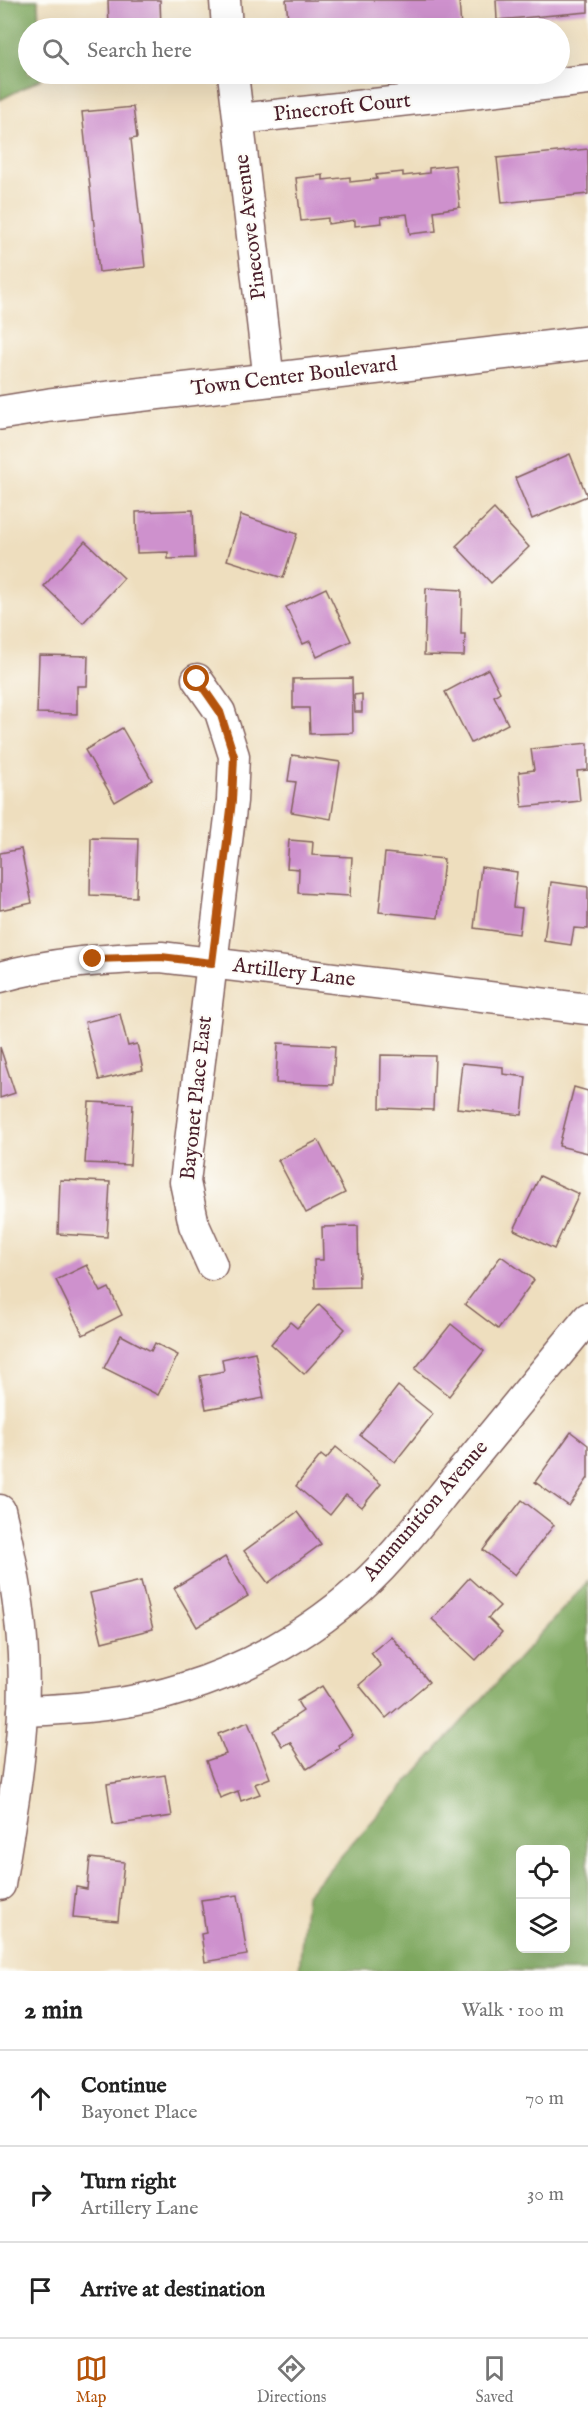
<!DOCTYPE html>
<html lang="en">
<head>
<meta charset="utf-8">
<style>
  body { margin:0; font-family:"IM FELL English",serif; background:#f2f2f2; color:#222 }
  .controls { position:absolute; right:18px; bottom:18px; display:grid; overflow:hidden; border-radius:9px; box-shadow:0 6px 24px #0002 }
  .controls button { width:54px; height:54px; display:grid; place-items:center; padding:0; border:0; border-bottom:2px solid #e0e0e0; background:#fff; color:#222; font:30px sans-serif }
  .stop { position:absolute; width:18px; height:18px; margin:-14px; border:4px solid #b45309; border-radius:50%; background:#fff }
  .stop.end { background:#b45309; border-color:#fff; box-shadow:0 2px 6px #0008 }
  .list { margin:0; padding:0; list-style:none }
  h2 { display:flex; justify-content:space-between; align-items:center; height:78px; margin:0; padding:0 24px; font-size:26px }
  h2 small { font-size:20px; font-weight:400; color:#767676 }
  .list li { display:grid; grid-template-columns:39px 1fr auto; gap:18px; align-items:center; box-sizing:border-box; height:96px; padding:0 24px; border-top:2px solid #e0e0e0 }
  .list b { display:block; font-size:22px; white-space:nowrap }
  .list p { margin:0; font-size:20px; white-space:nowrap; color:#767676 }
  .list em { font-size:20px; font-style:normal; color:#767676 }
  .icon { flex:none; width:33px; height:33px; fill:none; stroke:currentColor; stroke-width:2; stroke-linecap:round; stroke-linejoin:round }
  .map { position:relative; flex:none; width:588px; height:1971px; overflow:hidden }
  .search { position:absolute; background:#fff; box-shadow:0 6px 24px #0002; left:18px; right:18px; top:18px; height:66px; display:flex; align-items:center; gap:15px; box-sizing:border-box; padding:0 21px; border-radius:33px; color:#767676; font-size:22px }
  .sheet { height:366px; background:#fff }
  nav { display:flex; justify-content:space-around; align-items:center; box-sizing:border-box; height:84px; border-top:2px solid #e0e0e0; background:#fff; font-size:16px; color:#767676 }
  nav a { display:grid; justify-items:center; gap:3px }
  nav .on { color:#b45309 }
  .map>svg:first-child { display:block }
  .forest { fill:#7ea75f; stroke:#646345; stroke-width:1.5; fill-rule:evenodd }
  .building { fill:#ce91cd }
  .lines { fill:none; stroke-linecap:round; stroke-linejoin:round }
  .street-casing { stroke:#83625e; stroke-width:33 }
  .secondary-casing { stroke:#83625e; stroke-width:36 }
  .street { stroke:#fff; stroke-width:30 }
  .secondary { stroke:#fff; stroke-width:33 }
  .route { stroke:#b45309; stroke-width:8 }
  .labels { text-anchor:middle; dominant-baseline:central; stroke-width:4.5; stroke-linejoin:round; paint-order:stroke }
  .street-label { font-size:21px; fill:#4a1f2b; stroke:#fdfcf7 }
</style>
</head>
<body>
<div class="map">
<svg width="588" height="1971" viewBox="0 0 588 1971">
  <rect width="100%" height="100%" fill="#fdfcf7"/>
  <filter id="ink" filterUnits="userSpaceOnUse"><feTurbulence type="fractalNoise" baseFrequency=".0167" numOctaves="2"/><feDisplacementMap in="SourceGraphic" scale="12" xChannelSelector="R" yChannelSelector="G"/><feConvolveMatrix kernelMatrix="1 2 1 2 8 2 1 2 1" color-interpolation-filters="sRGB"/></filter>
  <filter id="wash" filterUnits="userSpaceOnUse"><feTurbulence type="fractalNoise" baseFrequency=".008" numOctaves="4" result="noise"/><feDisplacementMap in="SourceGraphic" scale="24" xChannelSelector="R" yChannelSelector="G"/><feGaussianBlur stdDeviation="1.35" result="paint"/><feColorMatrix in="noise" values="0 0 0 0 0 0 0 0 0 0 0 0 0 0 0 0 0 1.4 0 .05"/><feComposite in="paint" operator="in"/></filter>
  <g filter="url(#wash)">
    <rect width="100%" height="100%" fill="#eedebe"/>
    <g class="forest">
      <polygon points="0,0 38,0 39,28 28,28 28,74 40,74 41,79 0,100"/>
      <path d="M588 1581V1971H299L306 1895ZM520 1850H566V1948H520Z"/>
    </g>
    <g id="blocks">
      <g class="building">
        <polygon points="108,0 160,0 161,28 109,28"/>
        <polygon points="286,0 459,0 461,28 289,28"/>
        <polygon points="496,0 588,0 588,12 497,20"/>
        <polygon points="133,107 137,138 131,139 145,267 99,272 82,112"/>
        <polygon points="588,149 588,194 502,203 497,158"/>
        <polygon points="455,165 460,207 434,211 436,231 410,234 407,214 381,217 382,223 355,226 355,220 328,224 328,218 301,221 296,178 323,175 323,180 350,177 350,182 377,179 376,175 403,172 403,176 429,173 429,168"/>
        <polygon points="570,454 587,496 532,519 515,478"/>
        <polygon points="494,509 529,547 491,583 456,546"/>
        <polygon points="193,510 195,558 168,559 168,552 137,553 136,512"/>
        <polygon points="241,515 297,534 283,578 227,560"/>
        <polygon points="85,541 124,578 83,623 44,586"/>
        <polygon points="326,588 351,641 317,657 310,641 303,644 286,607"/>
        <polygon points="426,588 462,590 461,634 465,634 464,656 424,655"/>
        <polygon points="39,655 88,656 87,686 77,686 77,714 37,713"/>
        <polygon points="488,669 500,692 494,696 508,724 471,743 445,692"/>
        <polygon points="352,678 353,733 310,734 309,708 293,708 293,679"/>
        <polygon points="362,694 362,712 355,712 354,695"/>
        <polygon points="122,728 152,780 115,802 85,750"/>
        <polygon points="588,743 588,770 577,771 580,801 522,807 519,772 534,770 531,749"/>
        <polygon points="292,755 340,762 331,819 291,812 296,782 288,781"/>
        <polygon points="91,838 138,839 136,897 90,895"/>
        <polygon points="289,840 313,842 312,855 352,857 350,896 298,893 299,869 287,868"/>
        <polygon points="21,849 32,903 0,910 0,853"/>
        <polygon points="385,853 444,859 438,918 379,912"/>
        <polygon points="481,867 517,872 513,907 522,908 519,934 474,928"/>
        <polygon points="551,882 588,887 588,929 574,928 571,945 544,941"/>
        <polygon points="120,1014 128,1046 137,1044 143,1070 99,1080 85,1022"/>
        <polygon points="278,1043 335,1046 333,1085 276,1083"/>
        <polygon points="0,1047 15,1093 0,1098"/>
        <polygon points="381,1055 435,1056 433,1110 380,1108"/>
        <polygon points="462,1063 503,1067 503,1074 526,1077 522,1115 457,1108"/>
        <polygon points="574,1087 588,1091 588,1153 559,1146"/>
        <polygon points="89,1102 133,1104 130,1165 85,1163"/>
        <polygon points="318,1140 345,1193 306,1213 278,1160"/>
        <polygon points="540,1176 579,1194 554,1249 514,1230"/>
        <polygon points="60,1180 110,1182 107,1237 58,1234"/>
        <polygon points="358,1226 359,1287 315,1288 314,1260 323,1260 322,1227"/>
        <polygon points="501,1256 534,1280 498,1329 465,1304"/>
        <polygon points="87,1265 101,1292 109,1288 122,1315 83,1335 56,1280"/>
        <polygon points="319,1304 345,1329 304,1374 271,1344 290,1322 297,1328"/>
        <polygon points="451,1324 484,1351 449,1396 415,1369"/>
        <polygon points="121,1335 151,1351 155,1343 178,1355 158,1395 104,1368"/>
        <polygon points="255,1352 264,1398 206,1409 200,1376 224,1371 222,1359"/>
        <polygon points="398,1386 433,1414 395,1462 360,1435"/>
        <polygon points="571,1432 588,1445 588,1478 569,1506 535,1482"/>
        <polygon points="336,1447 381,1484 362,1507 346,1495 330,1515 296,1486 321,1455 326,1459"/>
        <polygon points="522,1500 554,1525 515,1575 483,1550"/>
        <polygon points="297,1512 321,1544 268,1583 244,1551"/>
        <polygon points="225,1557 248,1596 197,1627 174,1588"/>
        <polygon points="469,1578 500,1606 488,1618 502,1632 476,1660 432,1619"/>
        <polygon points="141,1581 153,1629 102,1642 90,1593"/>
        <polygon points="391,1636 429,1682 386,1718 359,1685 381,1666 371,1653"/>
        <polygon points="322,1686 353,1735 338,1745 340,1748 307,1769 290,1742 282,1746 273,1731 303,1711 297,1701"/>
        <polygon points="248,1722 270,1778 255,1784 260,1794 241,1801 238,1791 220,1798 206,1761 226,1754 218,1734"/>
        <polygon points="165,1775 172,1816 113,1825 107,1784"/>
        <polygon points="90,1858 124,1862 118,1921 73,1917 76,1887 87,1889"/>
        <polygon points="238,1895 247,1955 205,1962 201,1934 206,1933 201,1900"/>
      </g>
    </g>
  </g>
  <g filter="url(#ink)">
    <use href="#blocks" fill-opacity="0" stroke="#83625e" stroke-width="1.5"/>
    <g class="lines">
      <defs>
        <g id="street">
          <polyline points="225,0 227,28"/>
          <polyline points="233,74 269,381"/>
          <polyline points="239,119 588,80"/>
          <polyline points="197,679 220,712 234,756 232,801 185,1182 194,1225 212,1265"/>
          <path d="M0 977C53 962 106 959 161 957L588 1009"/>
          <path d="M0 1510C16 1575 27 1646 23 1713 20 1771 9 1828 0 1885"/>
          <path d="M23 1711C77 1709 132 1705 184 1688 262 1664 338 1617 392 1556 418 1527 442 1495 467 1465 507 1416 548 1367 588 1318"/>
        </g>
        <polyline id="secondary" points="0,413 50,405 588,343"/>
      </defs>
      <use href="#street" class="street-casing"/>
      <use href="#secondary" class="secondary-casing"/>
      <use href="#street" class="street"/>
      <use href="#secondary" class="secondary"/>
    </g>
  </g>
  <g class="lines" filter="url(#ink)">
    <polyline class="route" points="93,959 161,957 212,963 232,801 234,756 220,712 197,679"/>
  </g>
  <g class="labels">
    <g class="street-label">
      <text transform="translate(342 108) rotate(-6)">Pinecroft Court</text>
      <text transform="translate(251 227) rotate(-97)">Pinecove Avenue</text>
      <text transform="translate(294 377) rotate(-7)">Town Center Boulevard</text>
      <text transform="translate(294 973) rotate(7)">Artillery Lane</text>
      <text transform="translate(197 1098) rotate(-84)">Bayonet Place East</text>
      <text transform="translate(426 1511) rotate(-49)">Ammunition Avenue</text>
    </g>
  </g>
</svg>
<div class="controls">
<button><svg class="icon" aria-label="locate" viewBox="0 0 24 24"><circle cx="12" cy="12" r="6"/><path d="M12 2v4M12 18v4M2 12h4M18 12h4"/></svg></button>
<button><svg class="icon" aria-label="layers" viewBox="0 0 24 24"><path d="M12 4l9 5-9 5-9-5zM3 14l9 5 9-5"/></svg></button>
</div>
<div class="stop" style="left:197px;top:679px"></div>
<div class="stop end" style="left:93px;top:959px"></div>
<div class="search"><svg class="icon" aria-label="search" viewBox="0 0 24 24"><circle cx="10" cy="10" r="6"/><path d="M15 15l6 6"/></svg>Search here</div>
</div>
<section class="sheet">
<h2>2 min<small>Walk · 100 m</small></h2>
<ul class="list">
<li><svg class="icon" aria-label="ahead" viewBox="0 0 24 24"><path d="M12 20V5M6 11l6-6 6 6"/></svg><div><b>Continue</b><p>Bayonet Place</p></div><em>70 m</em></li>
<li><svg class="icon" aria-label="right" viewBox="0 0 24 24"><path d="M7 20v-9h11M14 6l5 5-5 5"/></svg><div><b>Turn right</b><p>Artillery Lane</p></div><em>30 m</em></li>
<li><svg class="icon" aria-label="arrive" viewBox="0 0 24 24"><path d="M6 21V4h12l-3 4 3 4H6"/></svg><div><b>Arrive at destination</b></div></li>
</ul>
</section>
<nav>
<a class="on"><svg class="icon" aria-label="map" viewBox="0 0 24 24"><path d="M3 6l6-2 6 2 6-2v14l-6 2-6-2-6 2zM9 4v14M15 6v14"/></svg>Map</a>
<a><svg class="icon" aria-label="directions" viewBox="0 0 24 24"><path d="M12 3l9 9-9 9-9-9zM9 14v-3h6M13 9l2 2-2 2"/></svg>Directions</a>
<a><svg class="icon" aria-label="saved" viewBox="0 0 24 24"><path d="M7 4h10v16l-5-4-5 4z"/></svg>Saved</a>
</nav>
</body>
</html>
